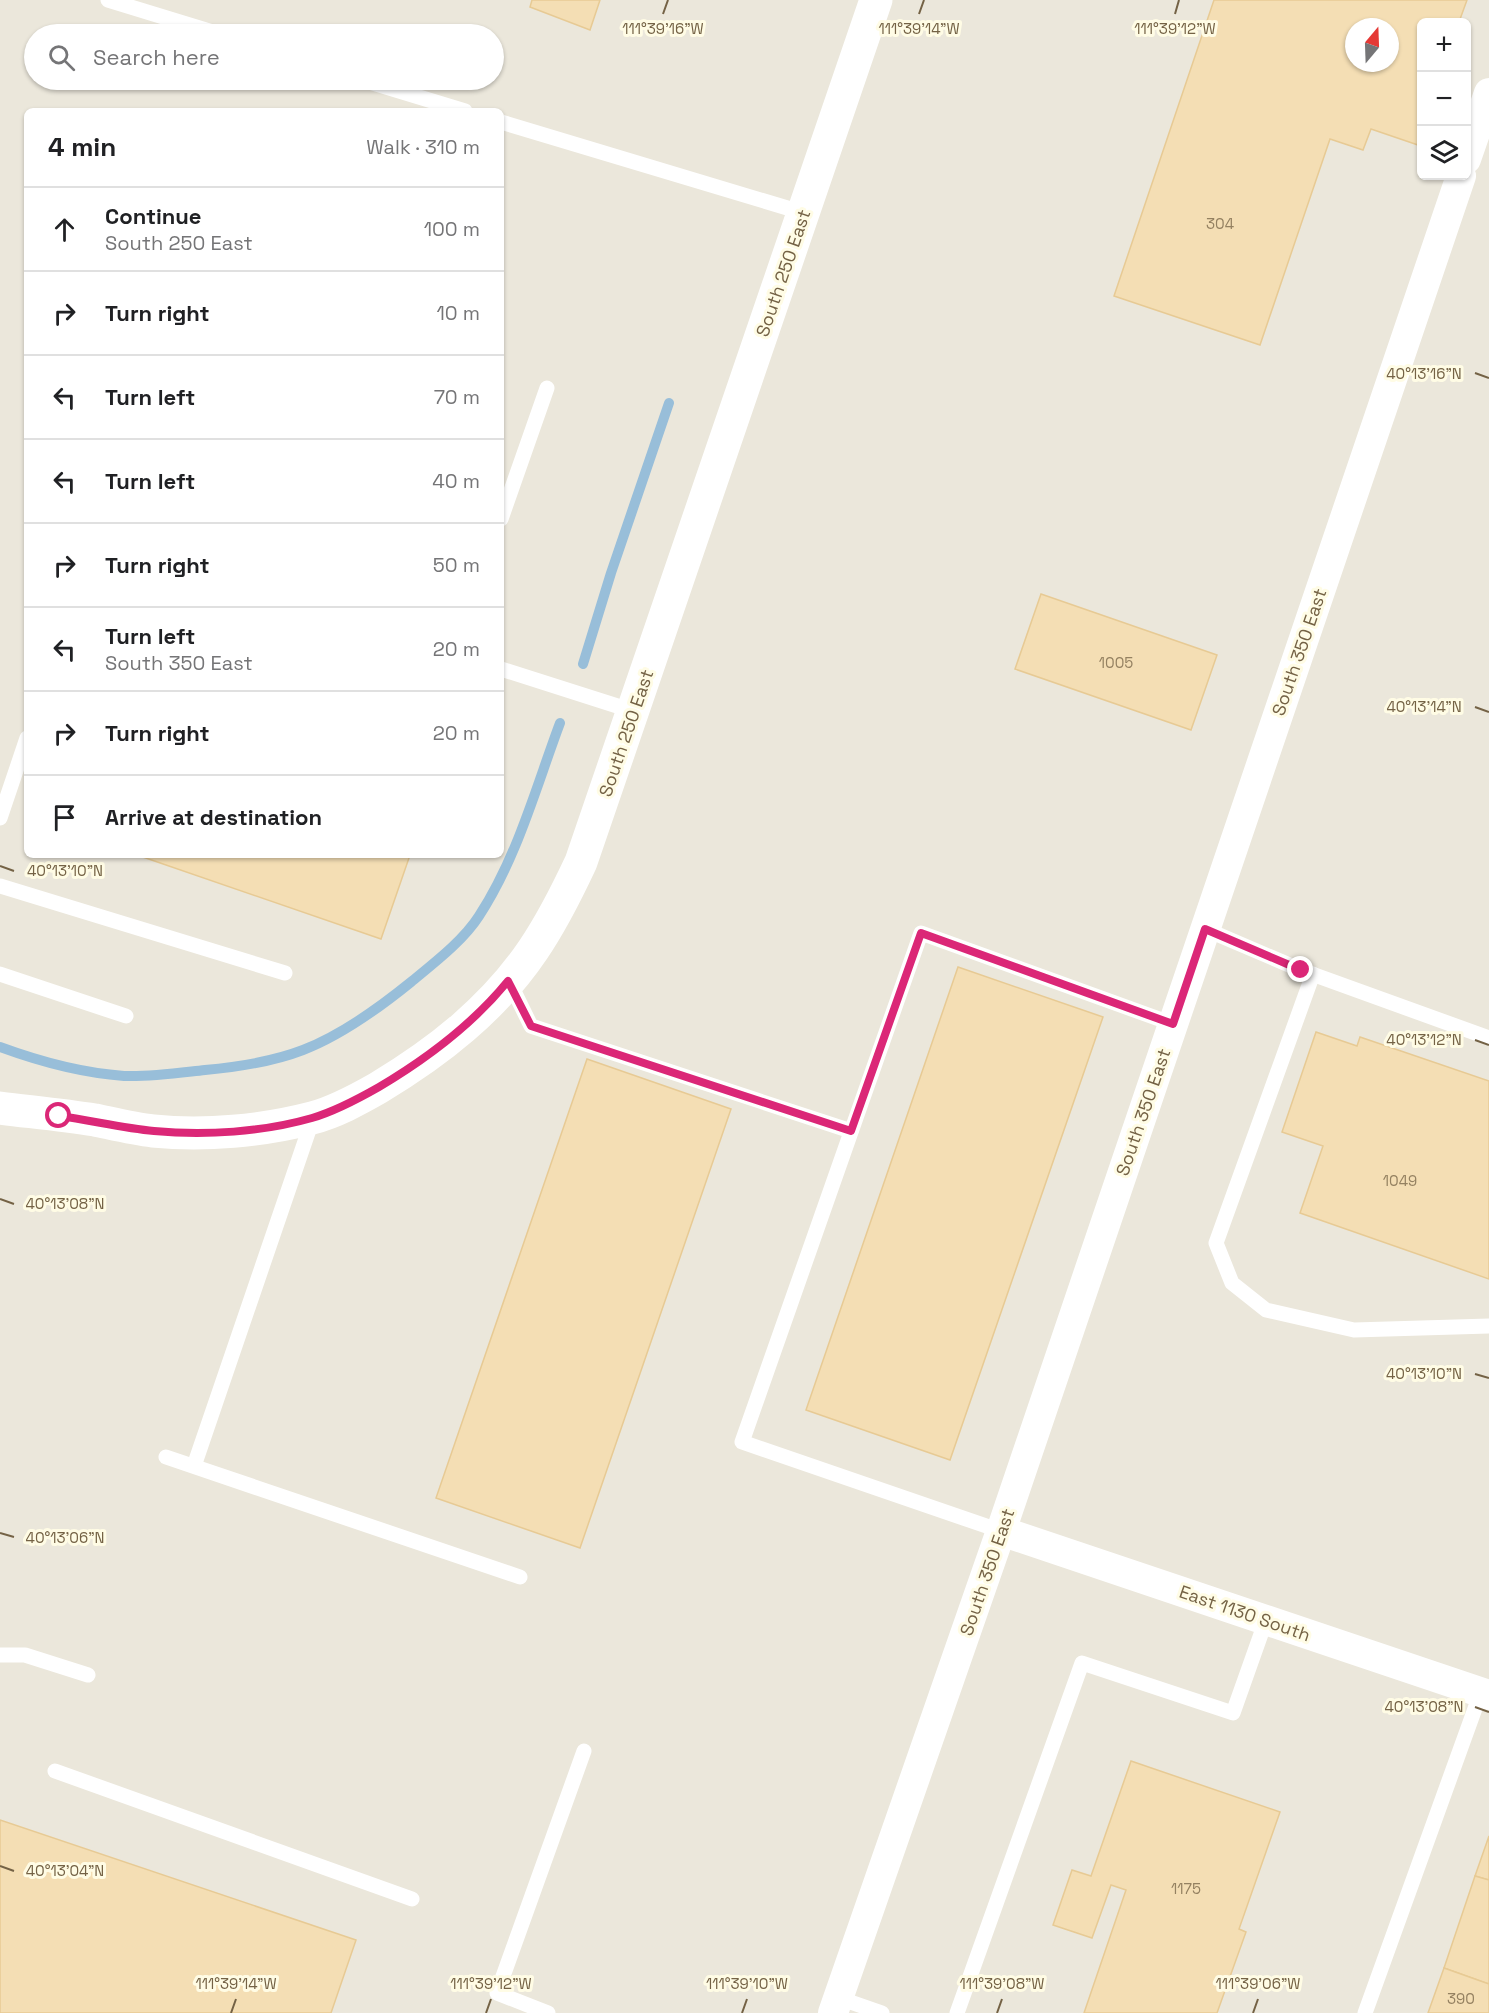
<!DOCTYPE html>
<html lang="en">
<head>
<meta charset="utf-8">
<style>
  body { margin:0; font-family:"Space Grotesk",sans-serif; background:#f2f2f2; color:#202124 }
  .controls { position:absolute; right:18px; top:18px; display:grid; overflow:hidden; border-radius:9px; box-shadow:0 2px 4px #0004 }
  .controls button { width:54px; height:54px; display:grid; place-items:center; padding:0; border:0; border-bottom:2px solid #e0e0e0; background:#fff; color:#202124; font:30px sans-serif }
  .compass { position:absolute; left:1345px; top:18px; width:54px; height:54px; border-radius:50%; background:#fff; box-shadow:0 2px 4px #0004; rotate:19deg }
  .stop { position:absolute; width:18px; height:18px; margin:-14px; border:4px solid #db2777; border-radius:50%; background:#fff }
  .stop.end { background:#db2777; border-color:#fff; box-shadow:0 2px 6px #0008 }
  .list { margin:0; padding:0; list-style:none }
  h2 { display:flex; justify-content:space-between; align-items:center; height:78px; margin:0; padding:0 24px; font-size:26px }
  h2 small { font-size:20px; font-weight:400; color:#757577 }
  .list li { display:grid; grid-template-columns:39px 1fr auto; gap:18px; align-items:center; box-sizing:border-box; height:84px; padding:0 24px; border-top:2px solid #e0e0e0 }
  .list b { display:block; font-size:22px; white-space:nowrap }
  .list p { margin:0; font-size:20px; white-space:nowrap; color:#757577 }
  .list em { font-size:20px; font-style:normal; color:#757577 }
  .icon { flex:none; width:33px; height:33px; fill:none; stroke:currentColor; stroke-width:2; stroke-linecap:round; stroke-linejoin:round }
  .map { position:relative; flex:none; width:1489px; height:2013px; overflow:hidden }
  .search { position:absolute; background:#fff; box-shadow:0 2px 4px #0004; left:24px; top:24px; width:480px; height:66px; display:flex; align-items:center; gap:15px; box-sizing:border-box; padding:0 21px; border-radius:33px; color:#757577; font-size:22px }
  .panel { position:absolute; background:#fff; box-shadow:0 2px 4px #0004; left:24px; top:108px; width:480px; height:750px; border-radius:9px }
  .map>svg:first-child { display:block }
  .industrial { fill:#ebe7db; fill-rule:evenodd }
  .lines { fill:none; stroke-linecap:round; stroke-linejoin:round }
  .stream { stroke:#98bed9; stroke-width:10 }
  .building { fill:#f4deb4; stroke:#e7ca94; stroke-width:1.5; fill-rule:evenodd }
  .service { stroke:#fff; stroke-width:15 }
  .minor { stroke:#fff; stroke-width:30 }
  .tertiary { stroke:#fff; stroke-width:33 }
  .route { stroke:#db2777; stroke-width:8 }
  .ticks { fill:none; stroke:#746245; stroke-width:2 }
  .labels { text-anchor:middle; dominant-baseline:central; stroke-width:6; stroke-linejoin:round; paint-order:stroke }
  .number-label { font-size:15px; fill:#948161 }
  .street-label { font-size:18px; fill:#746245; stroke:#fffce5 }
  .ticks-label { font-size:15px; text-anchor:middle; fill:#746245; stroke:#fffce5; stroke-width:6; stroke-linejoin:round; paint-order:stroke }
</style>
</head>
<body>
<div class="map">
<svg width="1489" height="2013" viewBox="0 0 1489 2013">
  <rect width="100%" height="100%" fill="#fdf9de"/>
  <path class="industrial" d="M0 0H1489V2013H0ZM1422 22H1466V176H1422ZM1354 27H1390V63H1354ZM34 34H494V80H34ZM27 111H501V855H27Z"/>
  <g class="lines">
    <g class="stream">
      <polyline points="583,664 611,573 669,403"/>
      <path d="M0 1047C38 1061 83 1073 124 1076 151 1077 178 1073 205 1070 238 1067 272 1062 303 1050 342 1035 379 1008 411 982 434 963 463 941 479 916 517 858 536 787 560 723"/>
    </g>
  </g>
  <g class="building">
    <polygon points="532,0 600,0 590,30 530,7"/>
    <path d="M1214 0H1467L1459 22H1422V135L1418 145 1371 129 1363 150 1330 139 1260 345 1114 296ZM1354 27H1390V63H1354Z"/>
    <polygon points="1041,594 1217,655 1191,730 1015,669"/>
    <polygon points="137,855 410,855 381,939"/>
    <polygon points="958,967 1103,1017 950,1460 806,1410"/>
    <polygon points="1316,1032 1357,1046 1360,1037 1489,1081 1489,1279 1300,1213 1323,1146 1282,1132"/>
    <polygon points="587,1059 731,1109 580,1548 436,1498"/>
    <polygon points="1131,1761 1280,1812 1239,1929 1246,1932 1217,2013 1084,2013 1126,1890 1111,1885 1092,1938 1053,1925 1072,1870 1091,1876"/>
    <polygon points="0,1820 356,1940 331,2013 0,2013"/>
    <polygon points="1489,1836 1489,1880 1475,1876"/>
    <polygon points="1475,1876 1489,1880 1489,1984 1444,1968"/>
    <polygon points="1444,1968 1489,1984 1489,2013 1428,2013"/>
  </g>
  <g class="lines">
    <g class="service">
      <polyline points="108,0 219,34"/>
      <polyline points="363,80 465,111"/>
      <polyline points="501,122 804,213"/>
      <polyline points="501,519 547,388"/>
      <polyline points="501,669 633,711"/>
      <polyline points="0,818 27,738"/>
      <polyline points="0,886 285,973"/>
      <polyline points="1205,929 1301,970 1489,1038"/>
      <polyline points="0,974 126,1016"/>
      <polyline points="1313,974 1216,1243 1232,1283 1266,1310 1354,1330 1489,1326"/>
      <polyline points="509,981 531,1026 851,1131"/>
      <polyline points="166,1457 520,1577"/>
      <polyline points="194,1466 313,1118"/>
      <polyline points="1001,1531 742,1442 921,933 1173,1024"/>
      <polyline points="0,1655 25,1655 88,1675"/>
      <polyline points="55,1771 412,1899"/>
      <polyline points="839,1998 882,2013"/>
      <polyline points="548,2013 497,1993 584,1751"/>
      <polyline points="957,2013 1082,1663 1233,1713 1266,1620"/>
      <polyline points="1365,2013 1481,1692"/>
    </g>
    <g class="minor">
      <polyline points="1466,159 1489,93"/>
      <polyline points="1001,1531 1489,1695"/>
      <polyline points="833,2013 1001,1531 1461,176"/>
    </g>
    <path class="tertiary" d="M0 1108C32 1112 63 1115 95 1120 114 1124 134 1129 153 1131 205 1136 262 1131 312 1118 335 1112 357 1100 378 1088 438 1052 493 1009 533 950 552 922 567 892 581 862L876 0"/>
  </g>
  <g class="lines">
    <path class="route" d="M59 1116C90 1120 122 1128 154 1131 205 1136 263 1132 312 1118 336 1111 358 1099 379 1087 428 1058 472 1025 508 981L531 1026 851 1131 921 933 1173 1024 1205 929 1301 970"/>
  </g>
  <path class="ticks" d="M663 14 668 0M919 14 924 0M1175 14 1179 0M1475 373 1489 378M1475 707 1489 712M0 866 14 871M1475 1040 1489 1045M0 1199 14 1204M1475 1374 1489 1378M0 1533 14 1537M1475 1707 1489 1712M0 1866 14 1871M231 2013 236 1999M486 2013 491 1999M742 2013 747 1999M997 2013 1002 1999M1253 2013 1258 1999"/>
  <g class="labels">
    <g class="number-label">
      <text x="1220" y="223">304</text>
      <text x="1116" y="662">1005</text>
      <text x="1400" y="1180">1049</text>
      <text x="1186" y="1888">1175</text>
      <text x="1461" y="1998">390</text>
    </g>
    <g class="street-label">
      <text transform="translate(783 273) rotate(-71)">South 250 East</text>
      <text transform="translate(1299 652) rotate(-71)">South 350 East</text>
      <text transform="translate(626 733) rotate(-71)">South 250 East</text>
      <text transform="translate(1143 1112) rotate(-71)">South 350 East</text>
      <text transform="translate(987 1572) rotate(-71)">South 350 East</text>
      <text transform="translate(1245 1613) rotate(19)">East 1130 South</text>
    </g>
  </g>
  <g class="ticks-label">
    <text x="1175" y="34">111°39'12"W</text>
    <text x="663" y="34">111°39'16"W</text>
    <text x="919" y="34">111°39'14"W</text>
    <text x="1424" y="379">40°13'16"N</text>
    <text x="1424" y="712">40°13'14"N</text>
    <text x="65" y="876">40°13'10"N</text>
    <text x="1424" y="1045">40°13'12"N</text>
    <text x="65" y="1209">40°13'08"N</text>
    <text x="1424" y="1379">40°13'10"N</text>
    <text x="65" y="1543">40°13'06"N</text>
    <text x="1424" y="1712">40°13'08"N</text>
    <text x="65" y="1876">40°13'04"N</text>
    <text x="236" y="1989">111°39'14"W</text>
    <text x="491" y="1989">111°39'12"W</text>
    <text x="747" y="1989">111°39'10"W</text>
    <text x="1002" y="1989">111°39'08"W</text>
    <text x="1258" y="1989">111°39'06"W</text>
  </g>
</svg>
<div class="controls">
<button>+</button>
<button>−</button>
<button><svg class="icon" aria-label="layers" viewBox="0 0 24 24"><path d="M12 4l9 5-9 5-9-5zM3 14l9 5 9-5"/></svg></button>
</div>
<svg class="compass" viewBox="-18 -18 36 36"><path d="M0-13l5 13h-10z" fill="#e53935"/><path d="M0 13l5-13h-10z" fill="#757577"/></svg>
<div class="stop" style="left:59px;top:1116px"></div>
<div class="stop end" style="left:1301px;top:970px"></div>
<div class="search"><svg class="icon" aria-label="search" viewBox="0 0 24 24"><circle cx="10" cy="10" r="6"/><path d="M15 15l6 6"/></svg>Search here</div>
<section class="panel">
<h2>4 min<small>Walk · 310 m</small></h2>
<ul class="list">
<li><svg class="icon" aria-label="ahead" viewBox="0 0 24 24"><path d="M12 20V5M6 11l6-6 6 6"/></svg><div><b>Continue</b><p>South 250 East</p></div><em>100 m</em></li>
<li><svg class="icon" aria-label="right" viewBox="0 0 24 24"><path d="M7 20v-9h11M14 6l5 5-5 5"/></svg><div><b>Turn right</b></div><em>10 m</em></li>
<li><svg class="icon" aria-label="left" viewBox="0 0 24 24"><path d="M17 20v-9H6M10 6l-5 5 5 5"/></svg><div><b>Turn left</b></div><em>70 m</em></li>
<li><svg class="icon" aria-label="left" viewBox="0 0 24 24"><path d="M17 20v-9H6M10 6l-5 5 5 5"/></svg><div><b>Turn left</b></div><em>40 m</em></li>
<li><svg class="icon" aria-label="right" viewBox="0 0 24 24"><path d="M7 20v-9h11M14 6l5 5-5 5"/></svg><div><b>Turn right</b></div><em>50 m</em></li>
<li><svg class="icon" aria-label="left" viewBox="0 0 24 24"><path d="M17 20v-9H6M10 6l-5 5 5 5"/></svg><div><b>Turn left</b><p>South 350 East</p></div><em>20 m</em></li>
<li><svg class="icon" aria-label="right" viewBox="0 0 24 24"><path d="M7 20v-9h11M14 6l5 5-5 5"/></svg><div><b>Turn right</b></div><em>20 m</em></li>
<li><svg class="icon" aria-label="arrive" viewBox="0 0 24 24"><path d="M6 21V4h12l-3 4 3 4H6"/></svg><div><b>Arrive at destination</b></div></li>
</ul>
</section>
</div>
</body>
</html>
